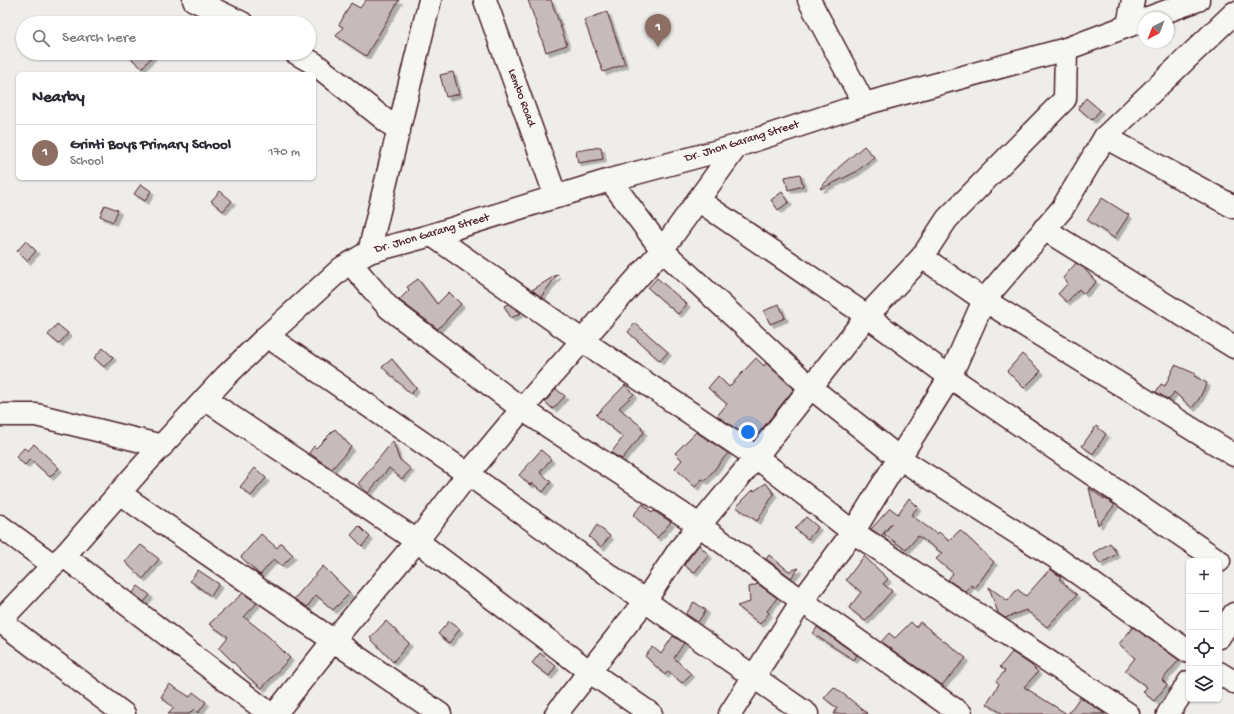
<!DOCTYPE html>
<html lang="en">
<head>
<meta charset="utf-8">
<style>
  body { margin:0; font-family:"Gochi Hand",sans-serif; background:#f2f2f3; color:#2b2b33 }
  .controls { position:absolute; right:12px; bottom:12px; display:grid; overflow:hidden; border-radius:6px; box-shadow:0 1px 3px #0004 }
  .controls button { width:36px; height:36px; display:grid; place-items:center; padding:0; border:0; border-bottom:1px solid #e1e1e2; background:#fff; color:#2b2b33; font:20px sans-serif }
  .compass { position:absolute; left:1138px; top:12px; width:36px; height:36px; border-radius:50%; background:#fff; box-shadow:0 1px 3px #0004; rotate:222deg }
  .you { position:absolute; left:748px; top:432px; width:14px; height:14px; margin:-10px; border:3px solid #fff; border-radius:50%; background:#1a73e8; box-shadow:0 0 0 6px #1a73e833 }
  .badge { display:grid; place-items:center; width:26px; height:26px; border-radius:50%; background:#2563eb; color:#fff; font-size:13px; font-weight:700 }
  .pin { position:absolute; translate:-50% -33px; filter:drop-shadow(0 1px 2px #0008) }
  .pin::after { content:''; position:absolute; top:21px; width:14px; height:12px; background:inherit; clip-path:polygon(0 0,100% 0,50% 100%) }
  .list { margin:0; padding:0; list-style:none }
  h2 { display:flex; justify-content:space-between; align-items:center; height:52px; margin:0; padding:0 16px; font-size:17px }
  h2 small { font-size:13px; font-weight:400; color:#7c7c81 }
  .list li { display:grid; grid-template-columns:26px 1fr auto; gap:12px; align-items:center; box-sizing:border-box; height:56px; padding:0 16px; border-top:1px solid #e1e1e2 }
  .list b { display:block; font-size:15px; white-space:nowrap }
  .list p { margin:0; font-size:13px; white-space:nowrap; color:#7c7c81 }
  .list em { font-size:13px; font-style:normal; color:#7c7c81 }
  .icon { flex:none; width:22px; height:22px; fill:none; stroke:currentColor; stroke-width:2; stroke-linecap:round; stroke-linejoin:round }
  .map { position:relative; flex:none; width:1234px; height:714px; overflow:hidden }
  .search { position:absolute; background:#fff; box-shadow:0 1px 3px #0004; left:16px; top:16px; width:300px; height:44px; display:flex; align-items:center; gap:10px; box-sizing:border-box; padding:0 14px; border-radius:22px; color:#7c7c81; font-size:15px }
  .panel { position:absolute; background:#fff; box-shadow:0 1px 3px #0004; left:16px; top:72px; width:300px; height:108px; border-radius:6px }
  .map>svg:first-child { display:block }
  .building { fill:#c6babb; stroke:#4a1f2b; filter:url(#shadow) }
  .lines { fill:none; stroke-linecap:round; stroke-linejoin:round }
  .minor-casing { stroke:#4a1f2b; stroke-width:25 }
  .minor { stroke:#f6f6f2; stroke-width:22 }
  .labels { text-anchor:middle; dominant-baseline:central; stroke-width:3.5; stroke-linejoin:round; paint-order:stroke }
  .street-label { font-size:12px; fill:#4a1f2b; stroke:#f6f6f2 }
</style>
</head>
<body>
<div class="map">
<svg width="1234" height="714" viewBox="0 0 1234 714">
  <defs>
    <filter id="shadow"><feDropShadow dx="3.5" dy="3.5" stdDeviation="0" flood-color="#0004"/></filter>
  </defs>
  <rect width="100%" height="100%" fill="#efedea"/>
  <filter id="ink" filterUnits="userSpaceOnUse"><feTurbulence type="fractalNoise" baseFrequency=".025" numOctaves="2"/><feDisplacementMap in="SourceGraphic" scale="8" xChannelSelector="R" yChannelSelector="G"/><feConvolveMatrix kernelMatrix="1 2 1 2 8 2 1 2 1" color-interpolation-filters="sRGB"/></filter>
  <g filter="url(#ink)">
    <g class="building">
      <polygon points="366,0 399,0 366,56 336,36 343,27 339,25 351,3 360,8"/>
      <polygon points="528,0 551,0 567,45 546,52"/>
      <polygon points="607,12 625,64 603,72 584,20"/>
      <polygon points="125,53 155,53 142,68"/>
      <polygon points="453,72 459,94 446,97 440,75"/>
      <polygon points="1086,98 1100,110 1092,120 1078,108"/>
      <polygon points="864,146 874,157 856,172 821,189 820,188 838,169 838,168"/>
      <polygon points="601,147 603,159 578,163 576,151"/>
      <polygon points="800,174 803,186 788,190 785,177"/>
      <polygon points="141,184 151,191 145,201 134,194"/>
      <polygon points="220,191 232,201 223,211 211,201"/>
      <polygon points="782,192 789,202 778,210 771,200"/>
      <polygon points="1102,198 1129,215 1114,238 1087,220"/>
      <polygon points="105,205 118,210 113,222 100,216"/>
      <polygon points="26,241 36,251 27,261 17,251"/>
      <polygon points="1076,263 1084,268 1096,282 1084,294 1079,289 1067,302 1058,294 1068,283 1063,278"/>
      <polygon points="558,274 541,297 532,290"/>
      <polygon points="657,278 687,304 678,314 648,288"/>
      <polygon points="418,279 437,304 449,292 461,304 438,329 399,300 409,290 407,287"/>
      <polygon points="508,304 521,313 511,318 504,306"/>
      <polygon points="779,304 785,318 770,324 764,311"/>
      <polygon points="635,323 668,352 660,361 628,332"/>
      <polygon points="57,324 68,333 59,344 48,335"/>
      <polygon points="103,348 113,357 104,367 94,358"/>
      <polygon points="1022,354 1041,371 1024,388 1007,371"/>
      <polygon points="756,358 764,366 766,363 794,389 753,440 717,416 727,404 708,388 718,376 729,387"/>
      <polygon points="392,359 416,388 411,394 382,367"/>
      <polygon points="1175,365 1196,374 1194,376 1207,383 1199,399 1192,408 1174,392 1169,400 1156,392 1161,384 1165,386"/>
      <polygon points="625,385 634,394 619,408 642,427 641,429 644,432 622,459 611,453 623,437 596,415"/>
      <polygon points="556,389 565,396 553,409 545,402"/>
      <polygon points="1096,426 1106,434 1093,454 1082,446"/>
      <polygon points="335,429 351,447 332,469 309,453 314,446 316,448"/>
      <polygon points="696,432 728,453 705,481 702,479 695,487 675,468 682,460 675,453"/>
      <polygon points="393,441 399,459 411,469 402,479 389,468 368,493 358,484"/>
      <polygon points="34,444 59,468 50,477 30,459 25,465 16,457 24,448 28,451"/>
      <polygon points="541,450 551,459 540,472 551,482 543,492 532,483 530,485 519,475"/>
      <polygon points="255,468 266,478 251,496 240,487"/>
      <polygon points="766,483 774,494 757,521 736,507 753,490 754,491"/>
      <polygon points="1089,488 1104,499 1104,498 1115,505 1098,525"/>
      <polygon points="909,498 918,507 911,515 937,534 939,532 949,541 960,530 994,562 975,588 971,585 966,592 948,580 953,573 936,559 942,553 918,536 906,550 884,534 892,523 881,536 871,529 890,508 898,514"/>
      <polygon points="643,504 652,513 654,511 671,522 657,538 633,515"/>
      <polygon points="806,517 818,527 808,539 795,529"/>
      <polygon points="597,525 610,536 601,547 589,537"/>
      <polygon points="359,526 370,537 362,546 351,535"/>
      <polygon points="261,534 277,548 281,543 293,555 282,566 274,559 260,575 241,557"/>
      <polygon points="1110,543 1117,554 1100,564 1093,553"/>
      <polygon points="141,545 159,559 143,579 125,562"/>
      <polygon points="699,545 709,555 694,573 684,565"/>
      <polygon points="769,555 789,571 799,568 791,578 766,559"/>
      <polygon points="864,556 888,579 883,584 892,591 865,621 849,608 861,592 846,580"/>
      <polygon points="323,566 350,593 333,610 316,595 307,607 294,599"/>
      <polygon points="1050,569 1061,577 1059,579 1077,595 1047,627 1026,610 1005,618 998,613 989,587 1008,601 1017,589 1026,596"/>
      <polygon points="198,570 219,584 211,596 190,581"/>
      <polygon points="758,584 777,598 767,611 769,613 760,624 737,606 750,602 749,587"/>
      <polygon points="138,586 150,595 144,602 133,593"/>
      <polygon points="243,593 257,603 244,617 269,637 290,658 262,688 249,678 219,648 228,637 209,624"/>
      <polygon points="694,602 706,610 698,622 686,614"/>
      <polygon points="386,621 409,643 393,662 370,638"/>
      <polygon points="449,621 460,629 449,643 438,634"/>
      <polygon points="911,622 916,627 920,622 966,658 942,685 881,642 889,633 895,638"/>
      <polygon points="817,627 857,655 854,660 813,634"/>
      <polygon points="1133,627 1179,660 1162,680 1167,685 1154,701 1143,692 1147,687 1125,671 1135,658 1119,644"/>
      <polygon points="673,636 684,643 674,658 691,674 682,683 668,671 665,675 645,656 653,647 661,654"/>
      <polygon points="1012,652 1031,665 1038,672 1024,687 1067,714 1003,714 987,704 999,684 996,681 1005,671 1000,667"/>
      <polygon points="540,653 556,666 549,676 532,663"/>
      <polygon points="169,684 190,697 193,692 206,702 198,713 194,709 189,714 168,714 174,708 161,697"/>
      <polygon points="834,687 851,700 868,714 834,714 837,708 824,698"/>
      <polygon points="1080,697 1099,710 1105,714 1068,714"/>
    </g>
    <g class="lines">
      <defs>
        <g id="minor">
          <polyline points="194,0 242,23"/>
          <polyline points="485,0 556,197"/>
          <polyline points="809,0 864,104"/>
          <polyline points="1148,18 1198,0"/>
          <polyline points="1128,25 1133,0"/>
          <polyline points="296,53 315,64 399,131"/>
          <polyline points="1105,137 1234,207"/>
          <polyline points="610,180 662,250 810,387 899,458 1055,557 1189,652"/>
          <polyline points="698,200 867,316 950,377 1219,561"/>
          <polyline points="1044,229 1234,347"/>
          <polyline points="432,235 583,341 756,457 853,532 1128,714"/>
          <polyline points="369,252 430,0"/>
          <polyline points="922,257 984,300 1234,455"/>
          <polyline points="351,264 389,308 522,409 699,525 802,601 961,714"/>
          <polyline points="267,336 468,474 645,601 807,714"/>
          <polyline points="205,399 417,541 590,672 651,714"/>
          <polyline points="0,415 36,415 162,446"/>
          <polyline points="119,493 440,714"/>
          <polyline points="0,526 53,565"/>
          <polyline points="64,556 270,714"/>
          <polyline points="0,621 53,565 64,556 142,467 226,376 267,336 342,268 369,252 432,235 610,180 737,146 864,104 1066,49 1144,20"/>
          <polyline points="0,621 124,714"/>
          <polyline points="1219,637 1234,614"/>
          <polyline points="1219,673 1234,682"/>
          <polyline points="275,714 333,641 417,541 468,474 522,409 662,250 737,146"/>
          <polyline points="556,714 645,601 679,550 756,457 867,316 922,257 947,219 1065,99 1066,49"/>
          <polyline points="730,714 802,601 853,532 950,377 984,300 1062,209 1105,137 1234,13"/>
          <polyline points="1168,714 1189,682"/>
        </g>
      </defs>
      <use href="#minor" class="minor-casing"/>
      <use href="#minor" class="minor"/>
    </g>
  </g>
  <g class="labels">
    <g class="street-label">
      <text transform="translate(521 98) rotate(70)">Lembo Road</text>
      <text transform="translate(742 142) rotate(-17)">Dr. Jhon Garang Street</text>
      <text transform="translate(432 234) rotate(-16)">Dr. Jhon Garang Street</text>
    </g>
  </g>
</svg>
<div class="controls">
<button>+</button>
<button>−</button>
<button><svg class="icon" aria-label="locate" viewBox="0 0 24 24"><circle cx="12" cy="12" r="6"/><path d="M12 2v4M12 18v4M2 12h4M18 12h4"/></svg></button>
<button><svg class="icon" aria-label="layers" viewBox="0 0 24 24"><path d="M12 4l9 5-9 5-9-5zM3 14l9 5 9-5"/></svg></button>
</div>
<svg class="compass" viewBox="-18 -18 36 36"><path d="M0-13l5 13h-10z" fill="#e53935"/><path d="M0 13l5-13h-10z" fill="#7c7c81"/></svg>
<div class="you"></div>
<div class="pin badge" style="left:658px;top:47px;background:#8d6e63">1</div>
<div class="search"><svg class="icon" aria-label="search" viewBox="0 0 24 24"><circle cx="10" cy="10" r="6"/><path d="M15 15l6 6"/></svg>Search here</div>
<section class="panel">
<h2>Nearby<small></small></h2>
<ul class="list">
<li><span class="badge" style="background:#8d6e63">1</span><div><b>Grinti Boys Primary School</b><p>School</p></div><em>170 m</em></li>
</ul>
</section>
</div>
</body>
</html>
